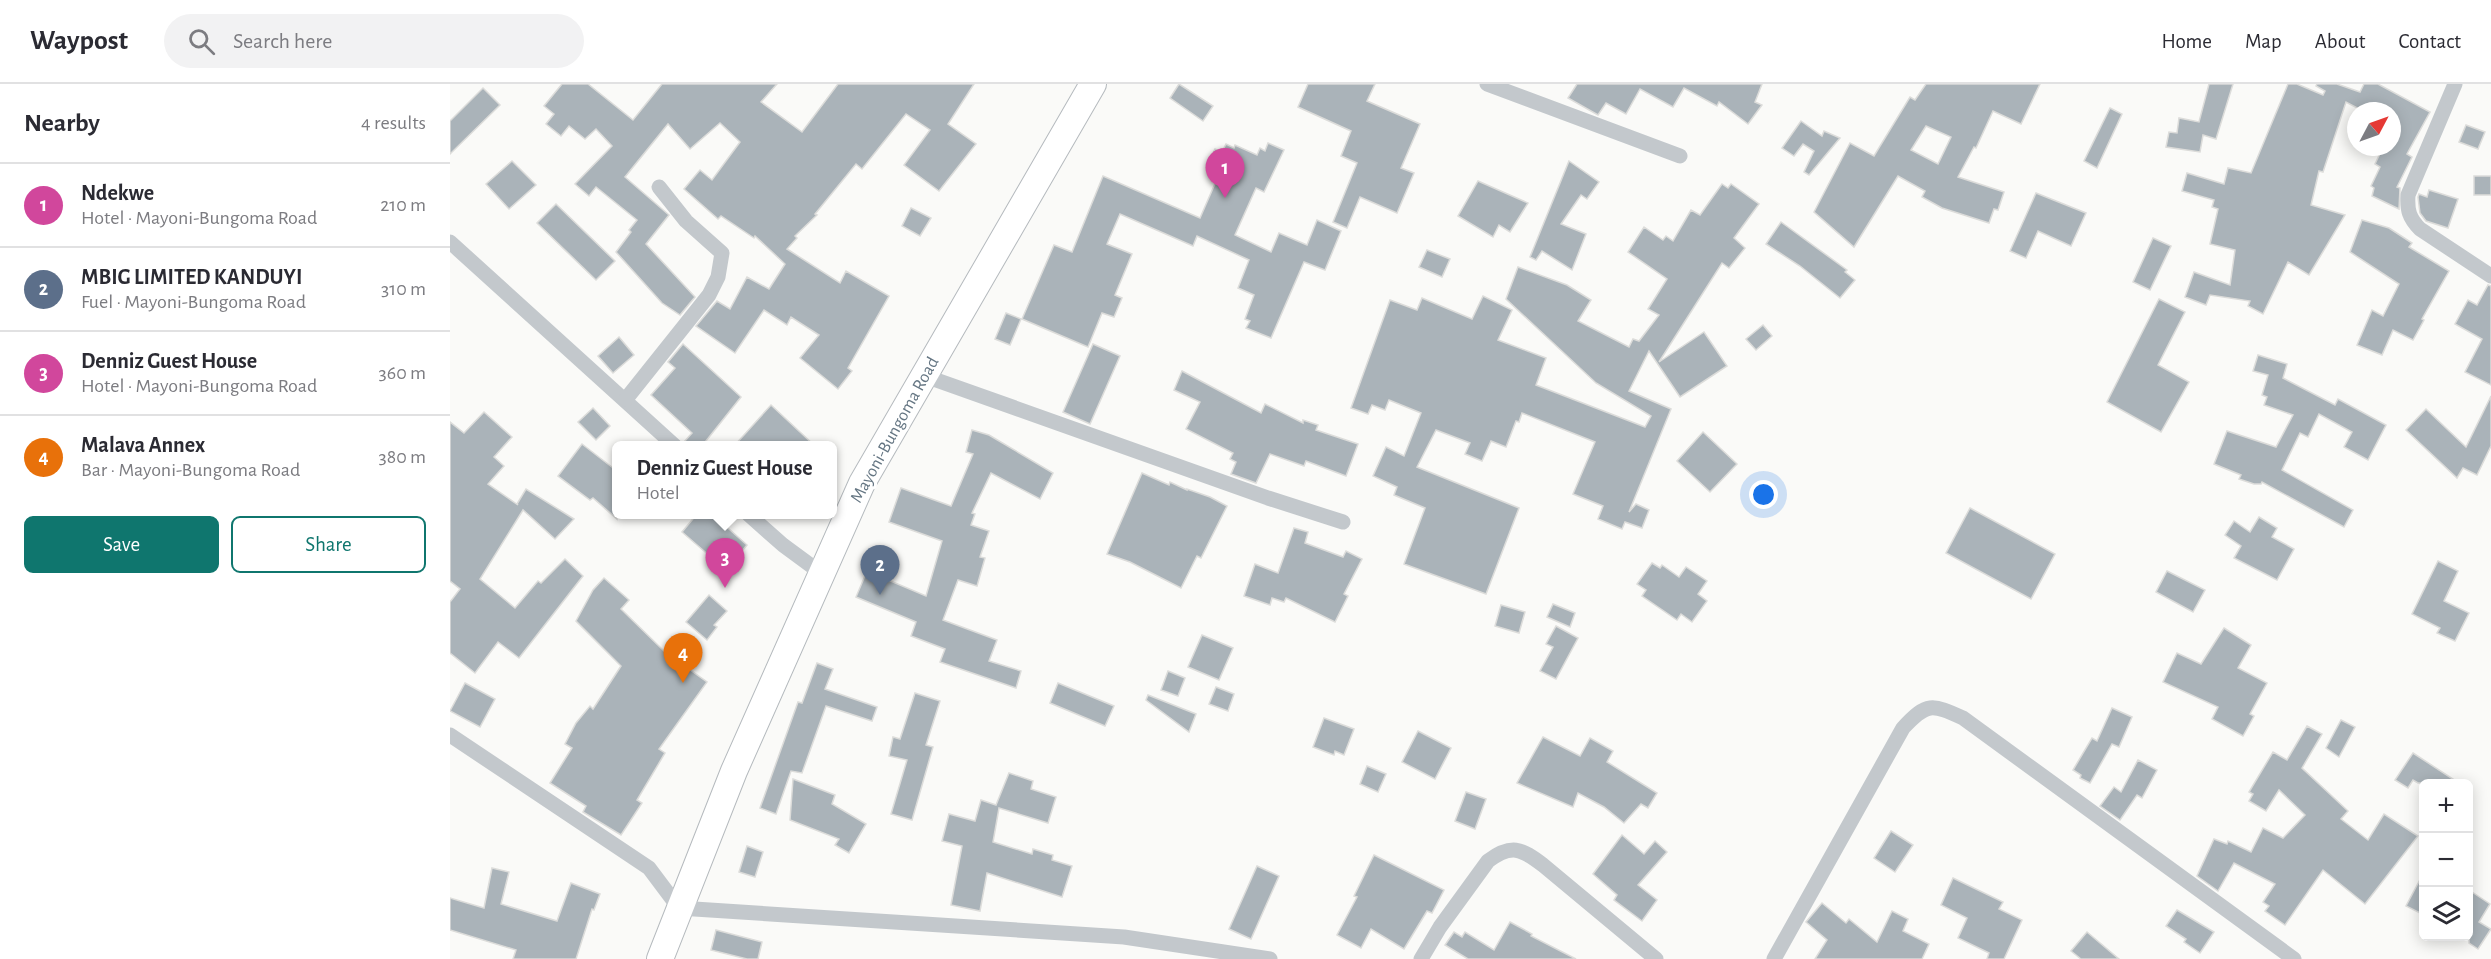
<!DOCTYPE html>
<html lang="en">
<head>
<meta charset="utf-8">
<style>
  body { margin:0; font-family:"Alegreya Sans",sans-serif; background:#f2f2f3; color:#2b2b33 }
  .controls { position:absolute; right:18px; bottom:18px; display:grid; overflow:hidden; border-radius:9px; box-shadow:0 3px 15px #0003 }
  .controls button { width:54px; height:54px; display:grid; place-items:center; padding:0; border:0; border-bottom:2px solid #e1e1e2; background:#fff; color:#2b2b33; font:30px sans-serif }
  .compass { position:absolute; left:1897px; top:18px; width:54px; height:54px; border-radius:50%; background:#fff; box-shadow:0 3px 15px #0003; rotate:49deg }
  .you { position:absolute; left:1314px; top:411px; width:21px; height:21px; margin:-15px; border:4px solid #fff; border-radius:50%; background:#1a73e8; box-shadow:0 0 0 9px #1a73e833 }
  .badge { display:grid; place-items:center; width:39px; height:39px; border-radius:50%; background:#0f766e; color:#fff; font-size:20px; font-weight:700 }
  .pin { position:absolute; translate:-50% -50px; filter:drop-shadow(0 2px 3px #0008) }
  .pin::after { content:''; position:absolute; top:32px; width:21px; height:18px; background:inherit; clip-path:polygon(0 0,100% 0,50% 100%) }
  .popup { position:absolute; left:162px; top:357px; width:225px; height:78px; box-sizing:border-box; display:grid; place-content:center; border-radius:9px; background:#fff; filter:drop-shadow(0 2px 4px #0005); font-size:20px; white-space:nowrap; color:#7c7c81 }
  .popup b { font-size:22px; color:#2b2b33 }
  .popup::after { content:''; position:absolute; left:50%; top:100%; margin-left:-12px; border:12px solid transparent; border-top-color:#fff }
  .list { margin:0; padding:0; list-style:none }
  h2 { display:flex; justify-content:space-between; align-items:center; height:78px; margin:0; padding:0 24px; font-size:26px }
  h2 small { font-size:20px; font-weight:400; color:#7c7c81 }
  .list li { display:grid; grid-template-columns:39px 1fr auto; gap:18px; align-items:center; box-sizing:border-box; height:84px; padding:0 24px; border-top:2px solid #e1e1e2 }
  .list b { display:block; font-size:22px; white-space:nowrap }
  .list p { margin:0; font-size:20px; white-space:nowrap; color:#7c7c81 }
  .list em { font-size:20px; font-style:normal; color:#7c7c81 }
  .actions { display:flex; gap:12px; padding:18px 24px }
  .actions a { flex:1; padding:14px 0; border:2px solid #0f766e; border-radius:9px; text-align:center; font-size:21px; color:#0f766e }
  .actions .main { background:#0f766e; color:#fff }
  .icon { flex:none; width:33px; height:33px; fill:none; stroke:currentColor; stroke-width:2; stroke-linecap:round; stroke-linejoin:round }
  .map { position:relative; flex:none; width:2041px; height:875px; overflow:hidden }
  header { display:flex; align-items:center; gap:36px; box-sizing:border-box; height:84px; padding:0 30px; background:#fff; border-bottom:2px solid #e1e1e2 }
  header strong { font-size:28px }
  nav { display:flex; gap:33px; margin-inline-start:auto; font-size:21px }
  .search { width:420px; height:54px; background:#f2f2f3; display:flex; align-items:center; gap:15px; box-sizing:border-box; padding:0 21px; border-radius:33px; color:#7c7c81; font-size:22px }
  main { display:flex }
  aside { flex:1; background:#fff }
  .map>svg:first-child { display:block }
  .building { fill:#aab3b9; stroke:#dcdcda; stroke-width:1.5; fill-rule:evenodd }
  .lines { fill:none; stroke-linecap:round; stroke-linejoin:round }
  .primary-casing { stroke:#b5babe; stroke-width:28 }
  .street { stroke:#c3c8cc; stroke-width:15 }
  .primary { stroke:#fff; stroke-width:26 }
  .labels { text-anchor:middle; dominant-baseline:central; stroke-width:6; stroke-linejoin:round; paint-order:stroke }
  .street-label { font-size:18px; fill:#657683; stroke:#fff }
</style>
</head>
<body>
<header>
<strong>Waypost</strong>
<div class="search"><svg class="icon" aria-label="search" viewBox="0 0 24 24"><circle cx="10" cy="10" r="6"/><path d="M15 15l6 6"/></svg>Search here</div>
<nav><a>Home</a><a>Map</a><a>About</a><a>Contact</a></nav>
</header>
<main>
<aside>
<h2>Nearby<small>4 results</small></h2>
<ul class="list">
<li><span class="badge" style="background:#d1479c">1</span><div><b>Ndekwe</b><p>Hotel · Mayoni-Bungoma Road</p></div><em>210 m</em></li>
<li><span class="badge" style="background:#5c6f8a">2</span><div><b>MBIG LIMITED KANDUYI</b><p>Fuel · Mayoni-Bungoma Road</p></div><em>310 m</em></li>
<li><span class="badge" style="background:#d1479c">3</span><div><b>Denniz Guest House</b><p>Hotel · Mayoni-Bungoma Road</p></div><em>360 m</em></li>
<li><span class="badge" style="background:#e8710a">4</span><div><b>Malava Annex</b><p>Bar · Mayoni-Bungoma Road</p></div><em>380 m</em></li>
</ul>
<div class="actions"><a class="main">Save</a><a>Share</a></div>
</aside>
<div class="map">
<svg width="2041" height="875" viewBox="0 0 2041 875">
  <rect width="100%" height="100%" fill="#fafaf8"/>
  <g class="building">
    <polygon points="112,0 138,0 183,36 212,0 327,0 311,18 352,48 388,0 524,0 498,40 526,60 489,107 454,81 480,46 456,30 412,85 406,80 365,130 367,131 345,152 347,154 337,165 390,199 396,187 439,212 398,284 402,287 388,305 350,274 369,251 341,233 337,241 314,226 285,269 246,242 267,217 280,225 297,193 319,205 335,180 305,152 304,154 271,132 268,135 234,105 250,86 262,96 290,58 270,39 240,65 218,40 175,93 219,131 196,160 245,213 230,231 212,219 166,168 181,148 179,146 187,136 146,103 139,112 125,100 162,62 146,45 135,55 119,42 111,52 96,40 104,30 94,22"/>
    <polygon points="729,0 763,22 753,37 720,14"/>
    <polygon points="858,0 925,0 917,17 970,40 951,84 964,89 947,129 910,113 897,144 883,138 907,79 891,72 901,47 848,23"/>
    <polygon points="1127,0 1312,0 1305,18 1312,21 1298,40 1269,18 1267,22 1234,4 1223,23 1190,5 1176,30 1156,19 1148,31 1118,14"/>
    <path d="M1476 0H1590L1571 40 1543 27 1526 64 1524 63 1508 93 1554 108 1548 126 1544 125 1539 139 1492 124 1472 113 1475 107 1448 92 1404 163 1364 128 1400 59 1424 72 1460 13 1465 16ZM1476 42 1501 53 1488 80 1461 66Z"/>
    <polygon points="1759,0 1783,0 1766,55 1753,51 1750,68 1716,63 1719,48 1727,49 1729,34 1749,38"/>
    <polygon points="1838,0 1847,0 1873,11 1875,7 1866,2 1867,0 1887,0 1910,8 1914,0 1928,0 1980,28 1957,70 1962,73 1947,103 1950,104 1949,125 1922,112 1924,104 1921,102 1930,83 1925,80 1933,63 1942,63 1942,27 1913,27 1896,18 1873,88 1869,87 1861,121 1895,131 1859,191 1838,178 1813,230 1798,222 1800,217 1760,211 1756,221 1735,213 1744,188 1780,201 1785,166 1760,160 1768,125 1762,123 1764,116 1732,107 1737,89 1774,100 1778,84 1801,89"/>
    <polygon points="33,4 50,21 0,70 0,37"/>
    <polygon points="1660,24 1672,30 1647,84 1634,77"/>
    <polygon points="1351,37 1372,52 1374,47 1390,54 1359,91 1354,88 1364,67 1353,60 1344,72 1332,64"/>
    <polygon points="2016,41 2035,48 2028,65 2009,58"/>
    <polygon points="818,59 834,66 814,108 806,104 785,151 821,168 829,149 857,161 867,136 891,147 875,186 854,178 821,254 796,244 800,237 795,235 804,211 788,204 799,176 747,152 743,162 670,130 657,160 682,170 665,211 672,214 664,233 652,229 638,263 572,235 604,161 622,168 653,92 750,134 770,88 757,82 765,65 772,68 776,60 784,64 785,61 807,71 810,64 815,67"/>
    <polygon points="62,77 86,101 59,125 36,100"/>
    <polygon points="1119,77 1149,98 1137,115 1131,111 1111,140 1136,150 1122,186 1092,167 1086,176 1080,173"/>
    <rect x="2024" y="92" width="17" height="19"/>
    <polygon points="1028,97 1078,119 1060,148 1049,141 1043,153 1008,132"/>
    <polygon points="1272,100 1278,104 1281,100 1309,120 1284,154 1295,164 1279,184 1272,179 1209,278 1254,248 1277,282 1230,313 1199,267 1179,307 1221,325 1179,428 1186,420 1199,426 1192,444 1175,438 1172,445 1148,435 1153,422 1123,410 1145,358 1072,329 1069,338 1066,337 1056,363 1041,357 1032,377 1015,370 1020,359 986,346 967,383 1069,424 1036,510 954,480 975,424 944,411 947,403 923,392 936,363 954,372 971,329 939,316 935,326 922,321 918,330 901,324 940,216 967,226 972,214 1022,235 1033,212 1062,226 1048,256 1096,274 1086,301 1195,343 1201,332 1146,299 1056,215 1068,183 1117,201 1141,216 1128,237 1179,263 1183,255 1189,257 1209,231 1198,225 1217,195 1178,168 1194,143 1213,156 1216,152 1223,157 1241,126 1250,131"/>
    <polygon points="1979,106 2008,115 1998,144 1976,137 1970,129 1968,113 1969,110 1977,113"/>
    <polygon points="1586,109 1636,129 1621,162 1588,147 1576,174 1560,167"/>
    <polygon points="106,120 165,177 146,196 87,139"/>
    <polygon points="461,124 481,134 470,152 452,142"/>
    <polygon points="1912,136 1939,144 1962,159 1959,163 1999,187 1972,235 1974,236 1963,256 1943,246 1932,271 1907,261 1922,226 1933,232 1949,200 1900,168"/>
    <polygon points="1331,138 1397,186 1395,188 1405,196 1390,214 1350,182 1316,160"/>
    <polygon points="1703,154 1721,162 1700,206 1683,198"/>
    <polygon points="977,166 1000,175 992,193 969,183"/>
    <polygon points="2038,201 2041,202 2041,301 2015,288 2032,255 2005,240 2018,216 2027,221"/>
    <polygon points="1709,215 1735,228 1708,281 1739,298 1711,348 1657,318"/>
    <polygon points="556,229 571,235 560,261 545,255"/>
    <polygon points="1313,241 1322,252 1306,266 1296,255"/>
    <polygon points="169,253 184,271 163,289 148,272"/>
    <polygon points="233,260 291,313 252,362 234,362 234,358 242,349 201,311 225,284 218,278"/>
    <polygon points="643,260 670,272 640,340 613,328"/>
    <polygon points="1808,271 1837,280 1833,294 1885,321 1888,315 1936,341 1918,376 1894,363 1902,348 1869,330 1858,353 1850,349 1832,386 1903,426 1894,443 1812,398 1811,400 1804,400 1789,395 1791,391 1764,380 1777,347 1826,363 1843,331 1814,321 1817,313 1812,311 1818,291 1803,287"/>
    <polygon points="732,287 811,329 815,320 853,339 853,336 868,341 866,346 908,360 896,392 856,377 854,382 820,370 806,399 781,390 786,378 780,375 783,369 736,345 750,318 724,306"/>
    <polygon points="2041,312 2041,362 2027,391 2013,384 2007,394 1956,346 1976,325 2016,363"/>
    <polygon points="321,321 365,362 284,362"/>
    <polygon points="143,324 160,342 146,356 128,338"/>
    <polygon points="34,328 62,353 44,373 54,382 38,400 68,421 67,420 76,405 124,435 105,455 73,426 30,495 65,524 88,497 91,499 115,475 133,492 69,574 48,558 25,589 0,569 0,518 10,505 0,497 0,338 14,349"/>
    <polygon points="522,346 539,351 603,389 590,415 541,389 522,429 525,430 521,441 539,447 530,473 535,474 527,502 508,496 493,536 547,556 539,577 571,587 566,604 490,578 495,565 461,552 466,538 406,513 417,487 476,512 492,457 439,438 451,404 501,422 523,370 516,368"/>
    <polygon points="1253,348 1287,380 1260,408 1227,377"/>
    <polygon points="132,360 167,387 167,435 143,414 140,416 108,392"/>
    <polygon points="692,389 719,401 720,398 737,406 737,405 760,413 777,422 751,474 747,472 731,504 680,478 657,470"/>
    <polygon points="1520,424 1605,470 1581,515 1496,469"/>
    <polygon points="247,430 262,430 297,461 276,486 232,448"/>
    <polygon points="1809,433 1827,444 1822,453 1844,465 1827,496 1784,474 1791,462 1775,451 1784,437 1800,448"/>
    <polygon points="844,444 858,448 855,459 893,473 896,467 912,475 894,510 898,512 885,538 836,514 834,518 822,514 820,521 794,512 805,480 828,489"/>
    <polygon points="1988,477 2008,487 1994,517 2019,529 2005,557 1987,549 1990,544 1962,530"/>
    <polygon points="1202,479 1210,484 1212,481 1229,493 1236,483 1257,497 1248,510 1257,517 1242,538 1231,530 1227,536 1192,512 1196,506 1187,500"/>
    <polygon points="1717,487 1755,506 1743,528 1706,508"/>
    <polygon points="154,494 179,516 171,525 215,568 257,598 209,665 215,669 187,716 192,719 171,751 133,728 136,722 100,699 122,664 115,660 126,639 140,622 143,625 171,582 126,537 143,506"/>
    <polygon points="259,511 277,527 264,541 267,543 257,556 236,538"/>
    <polygon points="1103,520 1125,529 1120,543 1097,533"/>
    <polygon points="1051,521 1075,528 1069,549 1045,542"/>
    <polygon points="1106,542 1128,554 1106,595 1090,587 1103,563 1096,560"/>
    <polygon points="1774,544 1801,561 1788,584 1817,599 1800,630 1804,632 1793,652 1762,635 1768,623 1713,598 1727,569 1751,580"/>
    <polygon points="752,551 783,564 769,596 738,583"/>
    <polygon points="367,579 383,585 375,605 427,623 422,637 376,622 352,689 341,687 326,730 310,724 348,618 352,619"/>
    <polygon points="718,587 735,594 728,612 711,606"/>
    <polygon points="15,599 45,615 30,643 0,627"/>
    <polygon points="608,599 664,622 655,642 600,619"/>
    <polygon points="766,603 784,610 778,627 759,620"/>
    <polygon points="465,609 490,617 476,661 483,663 462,736 441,730 457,676 439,672 443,653 450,655"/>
    <polygon points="698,611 746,630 739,648 696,616"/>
    <polygon points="1662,624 1682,633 1669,663 1662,660 1640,699 1630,694 1631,691 1623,686 1642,654 1647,657"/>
    <polygon points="874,634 904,645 894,671 885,667 884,671 863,663"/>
    <polygon points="1891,636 1905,643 1889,673 1876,664"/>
    <polygon points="1857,642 1872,650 1852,684 1898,727 1891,735 1918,756 1934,730 1968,752 1915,820 1873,786 1835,841 1815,827 1819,822 1813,818 1825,800 1784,779 1768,807 1747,792 1764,755 1777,760 1778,757 1801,768 1813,744 1833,754 1855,731 1829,706 1816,727 1799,717 1803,710 1799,708 1823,668 1837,676"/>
    <polygon points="968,647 1001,664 985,695 952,678"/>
    <polygon points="1093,653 1130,672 1140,654 1163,667 1157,678 1207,709 1198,724 1191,720 1174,739 1154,723 1128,709 1123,723 1067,699"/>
    <polygon points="1963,669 2009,699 1968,699 1963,696 1958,704 1945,696"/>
    <polygon points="1688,676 1707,686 1692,714 1687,711 1670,736 1650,722 1664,703 1671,708"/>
    <polygon points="917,682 936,690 928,708 910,700"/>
    <polygon points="559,689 583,697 581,705 606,713 598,739 549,724 543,758 582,770 583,765 603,771 602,776 622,782 612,813 537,789 530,827 501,821 512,762 492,757 499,730 525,737 531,716 546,721"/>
    <polygon points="343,695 385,711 382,720 416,740 399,769 385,761 389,755 340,736"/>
    <polygon points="1016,708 1036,715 1025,745 1005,737"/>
    <polygon points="1441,747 1463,761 1445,788 1424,774"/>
    <polygon points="1172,751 1194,770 1205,757 1217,768 1188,801 1207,816 1192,837 1164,816 1167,811 1143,790"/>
    <polygon points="297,762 313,768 305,793 289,788"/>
    <polygon points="924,771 994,806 982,829 977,827 954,865 921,845 911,864 887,851 907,813 904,812"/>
    <polygon points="807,782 829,792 801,855 779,845"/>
    <polygon points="42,784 59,788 51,820 107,837 121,799 150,810 144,826 142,825 126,875 63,875 66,866 0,846 0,814 34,824"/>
    <polygon points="1974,788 1974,831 1956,822"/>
    <polygon points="1503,794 1553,818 1549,825 1572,836 1554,875 1537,875 1539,869 1508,854 1517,834 1491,821"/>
    <polygon points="2019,806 2040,820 2029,838 2041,845 2028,865 2019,859"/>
    <polygon points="1372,819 1396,839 1399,835 1427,858 1442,827 1458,835 1453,847 1479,860 1472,875 1365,875 1377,856 1356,838"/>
    <polygon points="1727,826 1764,848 1750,869 1734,858 1736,855 1716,842"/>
    <polygon points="1060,838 1082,850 1081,852 1126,875 1018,875 995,861 1004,848 1012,853 1015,848 1044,866"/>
    <polygon points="266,846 312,858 308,875 297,875 261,866"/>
    <polygon points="1637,848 1669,875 1631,875 1621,867"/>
  </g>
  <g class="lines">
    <defs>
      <polyline id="primary" points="210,875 284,687 412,399 643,0"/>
    </defs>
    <use href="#primary" class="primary-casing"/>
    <g class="street">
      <polyline points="1037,0 1230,72"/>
      <path d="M2005 0 1958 111C1957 126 1959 134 1970 145L2041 192"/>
      <polyline points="0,158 225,362"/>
      <polyline points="475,292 818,414 893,438"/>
      <polyline points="176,315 259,211 268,193 272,169 236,137 209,103"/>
      <polyline points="298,430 333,461 371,489"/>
      <polyline points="0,651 199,784 229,824 674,853 820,875"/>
      <path d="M971 875 990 843 1038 777C1061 760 1071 764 1093 781L1206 875"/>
      <path d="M1324 875 1453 644C1477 618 1482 620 1513 634L1844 875"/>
    </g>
    <use href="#primary" class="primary"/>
  </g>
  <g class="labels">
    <g class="street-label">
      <text transform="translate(445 346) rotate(-61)">Mayoni-Bungoma Road</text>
    </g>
  </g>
</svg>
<div class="controls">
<button>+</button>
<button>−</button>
<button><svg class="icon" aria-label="layers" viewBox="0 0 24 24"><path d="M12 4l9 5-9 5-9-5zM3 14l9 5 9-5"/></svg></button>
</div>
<svg class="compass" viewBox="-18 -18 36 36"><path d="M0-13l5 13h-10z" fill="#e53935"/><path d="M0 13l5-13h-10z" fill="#7c7c81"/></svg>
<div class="you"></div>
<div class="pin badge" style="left:775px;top:114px;background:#d1479c">1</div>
<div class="pin badge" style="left:430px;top:511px;background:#5c6f8a">2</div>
<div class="pin badge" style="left:275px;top:504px;background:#d1479c">3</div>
<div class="popup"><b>Denniz Guest House</b>Hotel</div>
<div class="pin badge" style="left:233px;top:599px;background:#e8710a">4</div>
</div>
</main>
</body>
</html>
